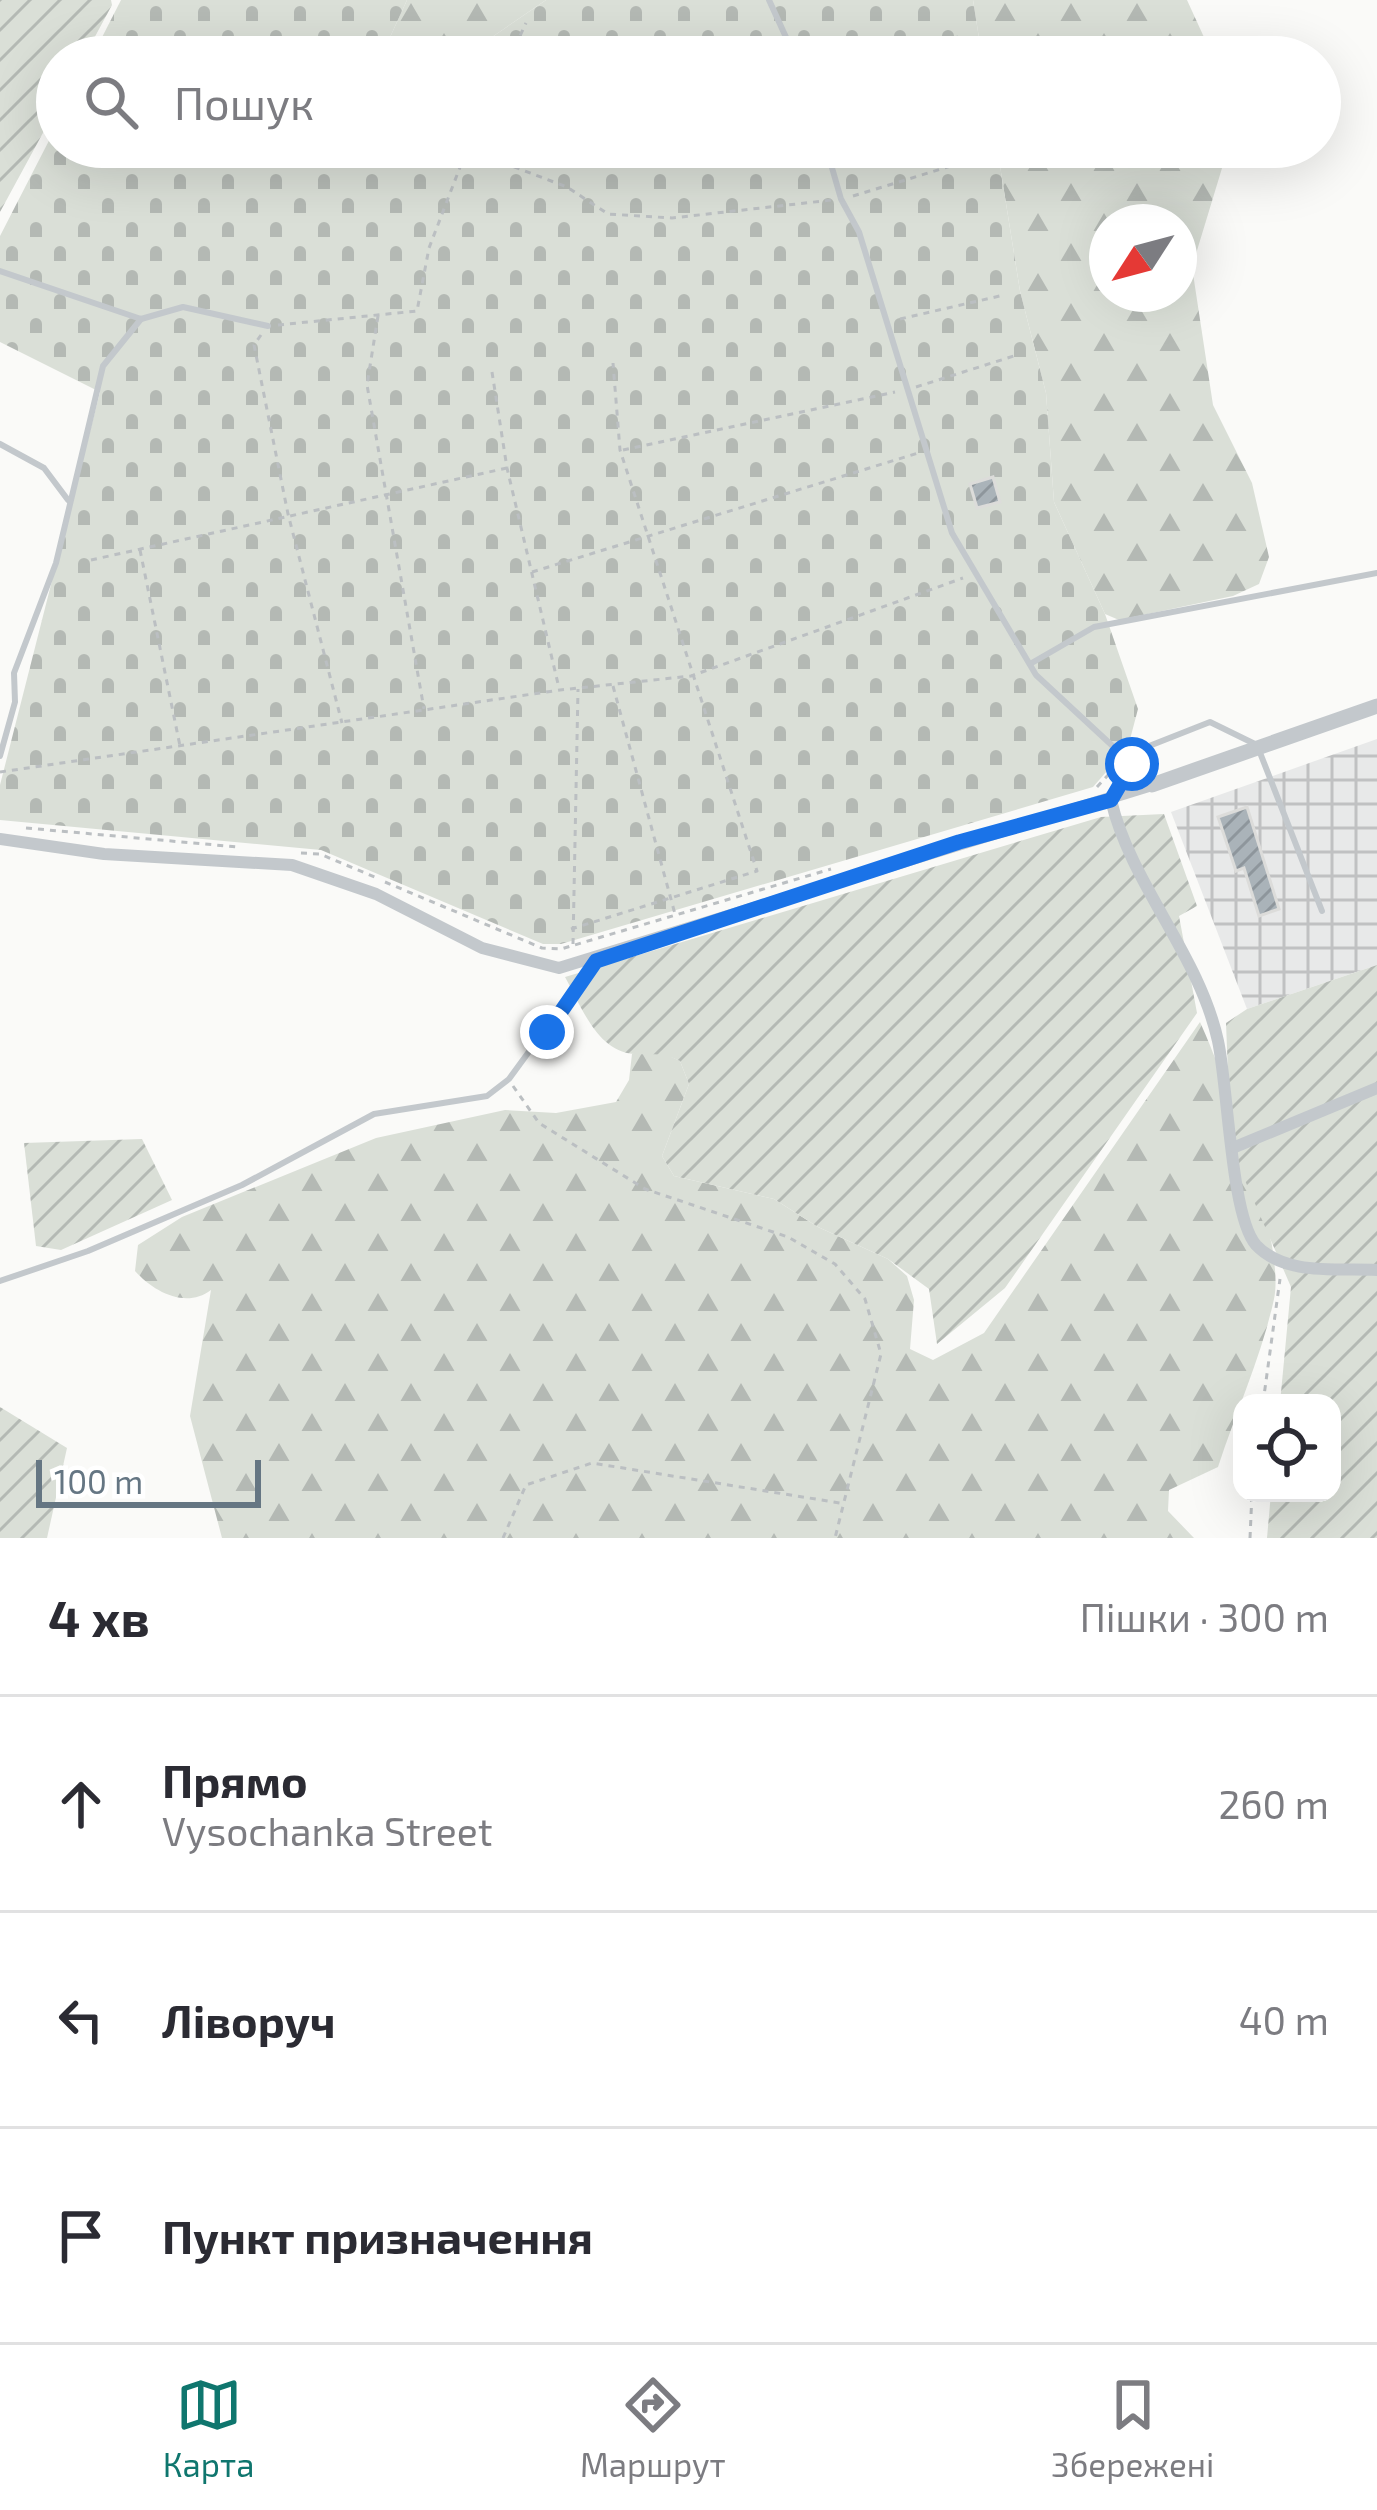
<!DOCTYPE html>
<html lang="uk">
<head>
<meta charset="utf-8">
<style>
  body { margin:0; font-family:"Exo 2",sans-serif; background:#f7f7f7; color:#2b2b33 }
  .controls { position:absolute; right:36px; bottom:36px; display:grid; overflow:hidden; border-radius:24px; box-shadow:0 12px 48px #0002 }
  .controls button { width:108px; height:108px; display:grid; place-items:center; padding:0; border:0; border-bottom:3px solid #e1e1e2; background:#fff; color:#2b2b33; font:60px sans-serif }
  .compass { position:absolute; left:1089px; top:204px; width:108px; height:108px; border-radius:50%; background:#fff; box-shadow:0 12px 48px #0002; rotate:234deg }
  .scale { position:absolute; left:36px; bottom:30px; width:225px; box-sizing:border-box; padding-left:12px; border:6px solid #657683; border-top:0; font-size:33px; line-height:42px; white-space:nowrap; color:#657683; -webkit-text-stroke:9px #fff; paint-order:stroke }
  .stop { position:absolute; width:36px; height:36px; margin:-27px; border:9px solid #1a73e8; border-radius:50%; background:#fff }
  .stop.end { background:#1a73e8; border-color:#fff; box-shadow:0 3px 12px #0008 }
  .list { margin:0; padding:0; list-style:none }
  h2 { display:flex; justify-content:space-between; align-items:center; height:156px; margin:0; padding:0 48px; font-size:51px }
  h2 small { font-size:39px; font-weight:400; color:#7c7c81 }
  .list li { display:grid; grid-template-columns:78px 1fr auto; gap:36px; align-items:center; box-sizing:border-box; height:216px; padding:0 48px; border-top:3px solid #e1e1e2 }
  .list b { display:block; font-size:45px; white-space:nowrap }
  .list p { margin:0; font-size:39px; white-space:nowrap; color:#7c7c81 }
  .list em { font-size:39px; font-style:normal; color:#7c7c81 }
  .icon { flex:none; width:66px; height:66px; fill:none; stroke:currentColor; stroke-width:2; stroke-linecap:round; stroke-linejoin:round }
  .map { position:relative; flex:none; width:1377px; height:1538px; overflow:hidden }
  .search { position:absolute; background:#fff; box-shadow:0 12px 48px #0002; left:36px; right:36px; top:36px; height:132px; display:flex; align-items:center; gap:30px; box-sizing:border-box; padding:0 42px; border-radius:66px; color:#7c7c81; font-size:45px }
  .sheet { height:804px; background:#fff }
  nav { display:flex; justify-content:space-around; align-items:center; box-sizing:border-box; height:168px; border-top:3px solid #e1e1e2; background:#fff; font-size:33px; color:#7c7c81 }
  nav a { display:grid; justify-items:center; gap:6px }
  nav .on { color:#0f766e }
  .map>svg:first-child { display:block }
  .industrial { fill:url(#industrial-grid) }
  .forest { fill:url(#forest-firs); fill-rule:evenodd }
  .cemetery { fill:url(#cemetery-stones) }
  .garden { fill:url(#garden-furrows) }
  .building { fill:url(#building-hatch); stroke:#dcdcda; stroke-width:3 }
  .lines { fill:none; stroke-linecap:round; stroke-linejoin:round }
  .path { stroke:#bbbfc2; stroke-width:3; stroke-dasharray:6 6; stroke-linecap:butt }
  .service { stroke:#c3c8cc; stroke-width:6 }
  .minor { stroke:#c3c8cc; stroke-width:12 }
  .tertiary { stroke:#c3c8cc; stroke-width:15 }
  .route { stroke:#1a73e8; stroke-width:15 }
</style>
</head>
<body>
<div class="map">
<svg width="1377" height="1538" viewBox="0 0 1377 1538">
  <defs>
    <pattern id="industrial-grid" width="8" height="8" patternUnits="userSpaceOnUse" patternTransform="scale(3)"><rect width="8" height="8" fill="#e8e9e9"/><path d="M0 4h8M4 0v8" fill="none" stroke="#c0c1c2"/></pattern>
    <pattern id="forest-firs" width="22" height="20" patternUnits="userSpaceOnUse" patternTransform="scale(3)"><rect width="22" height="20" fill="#dadfd7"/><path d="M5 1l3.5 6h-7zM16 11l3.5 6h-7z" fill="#b4b9b4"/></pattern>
    <pattern id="cemetery-stones" width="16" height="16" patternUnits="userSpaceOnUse" patternTransform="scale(3)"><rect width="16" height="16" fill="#dadfd7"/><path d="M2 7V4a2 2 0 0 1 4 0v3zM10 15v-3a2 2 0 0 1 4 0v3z" fill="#b4b9b4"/></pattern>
    <pattern id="garden-furrows" width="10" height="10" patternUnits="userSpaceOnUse" patternTransform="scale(3)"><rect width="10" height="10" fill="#dadfd7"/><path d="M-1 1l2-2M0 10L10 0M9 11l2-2" fill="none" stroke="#b4b9b4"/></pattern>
    <pattern id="building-hatch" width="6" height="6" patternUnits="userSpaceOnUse" patternTransform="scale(3)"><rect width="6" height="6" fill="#aab3b9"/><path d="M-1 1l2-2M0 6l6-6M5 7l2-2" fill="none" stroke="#8e969c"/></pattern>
  </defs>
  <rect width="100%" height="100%" fill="#fafaf8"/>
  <polygon class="industrial" points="1377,739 1377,965 1247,1009 1171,812"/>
  <g class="forest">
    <polygon points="407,0 546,0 463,57 381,57"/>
    <polygon points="973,0 1187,0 1213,57 982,57"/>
    <path d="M997 147H1222L1226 155 1192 267 1213 405 1252 483 1269 557 1259 584 1233 596 1119 620 1105 614 1054 502 1046 393 1020 291ZM1107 222H1179V294H1107Z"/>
    <path d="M1200 1022C1225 1077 1286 1244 1274 1299 1262 1355 1236 1412 1218 1467L1169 1490 1168 1511 1194 1538H222L190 1416 211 1290C186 1309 154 1292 135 1271L138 1245 182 1217 376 1138 505 1110 556 1113 616 1102 629 1080 632 1054 657 1050 680 1061 689 1084 662 1156 674 1176 774 1199 818 1227 888 1259 907 1276 914 1300 910 1349 933 1360 984 1333Z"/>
  </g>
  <g class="cemetery">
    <polygon points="121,0 407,0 381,57 92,57"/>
    <polygon points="546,0 973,0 982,57 463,57"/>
    <polygon points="57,125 57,147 997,147 1020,291 1046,393 1054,502 1105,614 1138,709 1128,747 1093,787 561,944 543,944 321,850 0,820 0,785 100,392 0,342 0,236"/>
  </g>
  <g class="garden">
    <polygon points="0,0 111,0 112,5 84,57 57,57 57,107 0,212"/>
    <path d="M1164 814 1197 906 1179 916 1197 1013 1005 1288 937 1344 929 1289 888 1259 818 1227 774 1199 674 1176 662 1156 689 1084 680 1061C661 1052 654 1055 634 1054 596 1051 581 1005 565 977L1101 817Z"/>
    <polygon points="1377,965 1377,1538 1267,1538 1271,1493 1332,1493 1332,1403 1280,1403 1291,1287 1231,1148 1226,1023 1247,1009"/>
    <polygon points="142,1139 172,1200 61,1250 36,1246 24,1143"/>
    <polygon points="0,1407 67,1448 47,1538 0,1538"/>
  </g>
  <g class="building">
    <polygon points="993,477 1000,502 977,508 970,484"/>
    <polygon points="1247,807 1279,909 1259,916 1244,868 1236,871 1218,817"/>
  </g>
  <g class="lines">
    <g class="path">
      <polyline points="510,57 526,23"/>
      <polyline points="896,57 958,37"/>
      <polyline points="853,196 987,155"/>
      <polyline points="378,316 367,385 424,709"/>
      <polyline points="900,319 1004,295"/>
      <polyline points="278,325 417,311 429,248 467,149 567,187 608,214 672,218 832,200"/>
      <polyline points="261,335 254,345 288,514 342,723"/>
      <polyline points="492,372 507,468 559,688"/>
      <polyline points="916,387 1017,355"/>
      <polyline points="623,450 895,392"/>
      <polyline points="140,550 180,746"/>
      <polyline points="91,560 507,468"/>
      <polyline points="532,572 918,453"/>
      <polyline points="613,686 675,914"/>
      <polyline points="0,772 560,690 691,676 963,578"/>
      <polyline points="1097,787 1119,763"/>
      <polyline points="26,828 238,847"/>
      <polyline points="301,853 320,854 377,878"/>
      <polyline points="385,882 542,948 561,949 831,869"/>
      <polyline points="571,929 757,871 620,450 613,363"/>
      <polyline points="573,944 578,689"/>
      <polyline points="513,1086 539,1123 645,1189 788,1237 835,1264 865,1299 881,1354 835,1538"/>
      <polyline points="1263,1403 1280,1279"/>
      <polyline points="503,1538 526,1485 592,1463 840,1503"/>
      <polyline points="1250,1538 1252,1493"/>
    </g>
    <g class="service">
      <polyline points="769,0 795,57"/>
      <polyline points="826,147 841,199 859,232 952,533 1036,675 1132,764 1115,792"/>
      <polyline points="0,271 141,319 183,307 268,326"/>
      <polyline points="0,444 44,468 68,500"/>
      <polyline points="1030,664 1094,627 1377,573"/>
      <polyline points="0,756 15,702 14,673 56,563 103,366 141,319"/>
      <polyline points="1149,783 1132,764 1139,750 1210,722 1257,745 1322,911"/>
      <polyline points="0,1281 88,1251 242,1185 374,1114 487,1096 509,1079 596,960"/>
    </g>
    <g class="minor">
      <path d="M1111 800C1131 885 1199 954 1218 1041 1228 1087 1231 1217 1256 1245 1285 1276 1337 1268 1377 1270"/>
      <polyline points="0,839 104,854 292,865 376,894 482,948 559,968 1152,785"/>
      <polyline points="1235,1147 1377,1088"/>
    </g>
    <polyline class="tertiary" points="1152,785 1377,706"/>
  </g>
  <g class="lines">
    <polyline class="route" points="547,1032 596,961 959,842 1111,800 1132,764"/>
  </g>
</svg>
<div class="controls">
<button><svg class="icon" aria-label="locate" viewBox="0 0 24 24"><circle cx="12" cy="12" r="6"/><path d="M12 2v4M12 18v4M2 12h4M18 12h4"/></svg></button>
</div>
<svg class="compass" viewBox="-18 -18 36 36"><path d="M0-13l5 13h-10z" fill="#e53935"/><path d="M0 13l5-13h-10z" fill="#7c7c81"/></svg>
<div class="scale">100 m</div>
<div class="stop" style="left:1132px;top:764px"></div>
<div class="stop end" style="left:547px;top:1032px"></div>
<div class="search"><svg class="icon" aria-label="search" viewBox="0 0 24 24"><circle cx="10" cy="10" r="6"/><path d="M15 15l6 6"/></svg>Пошук</div>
</div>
<section class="sheet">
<h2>4 хв<small>Пішки · 300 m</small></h2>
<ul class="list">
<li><svg class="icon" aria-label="ahead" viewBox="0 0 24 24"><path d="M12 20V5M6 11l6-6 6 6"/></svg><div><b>Прямо</b><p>Vysochanka Street</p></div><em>260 m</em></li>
<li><svg class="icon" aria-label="left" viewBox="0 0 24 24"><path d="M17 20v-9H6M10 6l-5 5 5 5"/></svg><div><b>Ліворуч</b></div><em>40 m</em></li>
<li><svg class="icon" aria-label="arrive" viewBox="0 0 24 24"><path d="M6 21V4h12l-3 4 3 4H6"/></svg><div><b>Пункт призначення</b></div></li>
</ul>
</section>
<nav>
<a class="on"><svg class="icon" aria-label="map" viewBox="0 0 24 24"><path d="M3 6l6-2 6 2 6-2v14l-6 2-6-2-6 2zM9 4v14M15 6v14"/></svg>Карта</a>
<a><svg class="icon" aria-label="directions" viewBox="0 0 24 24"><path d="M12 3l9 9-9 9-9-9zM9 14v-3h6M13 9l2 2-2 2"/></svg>Маршрут</a>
<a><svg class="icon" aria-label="saved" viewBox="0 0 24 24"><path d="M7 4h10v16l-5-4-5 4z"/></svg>Збережені</a>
</nav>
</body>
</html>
